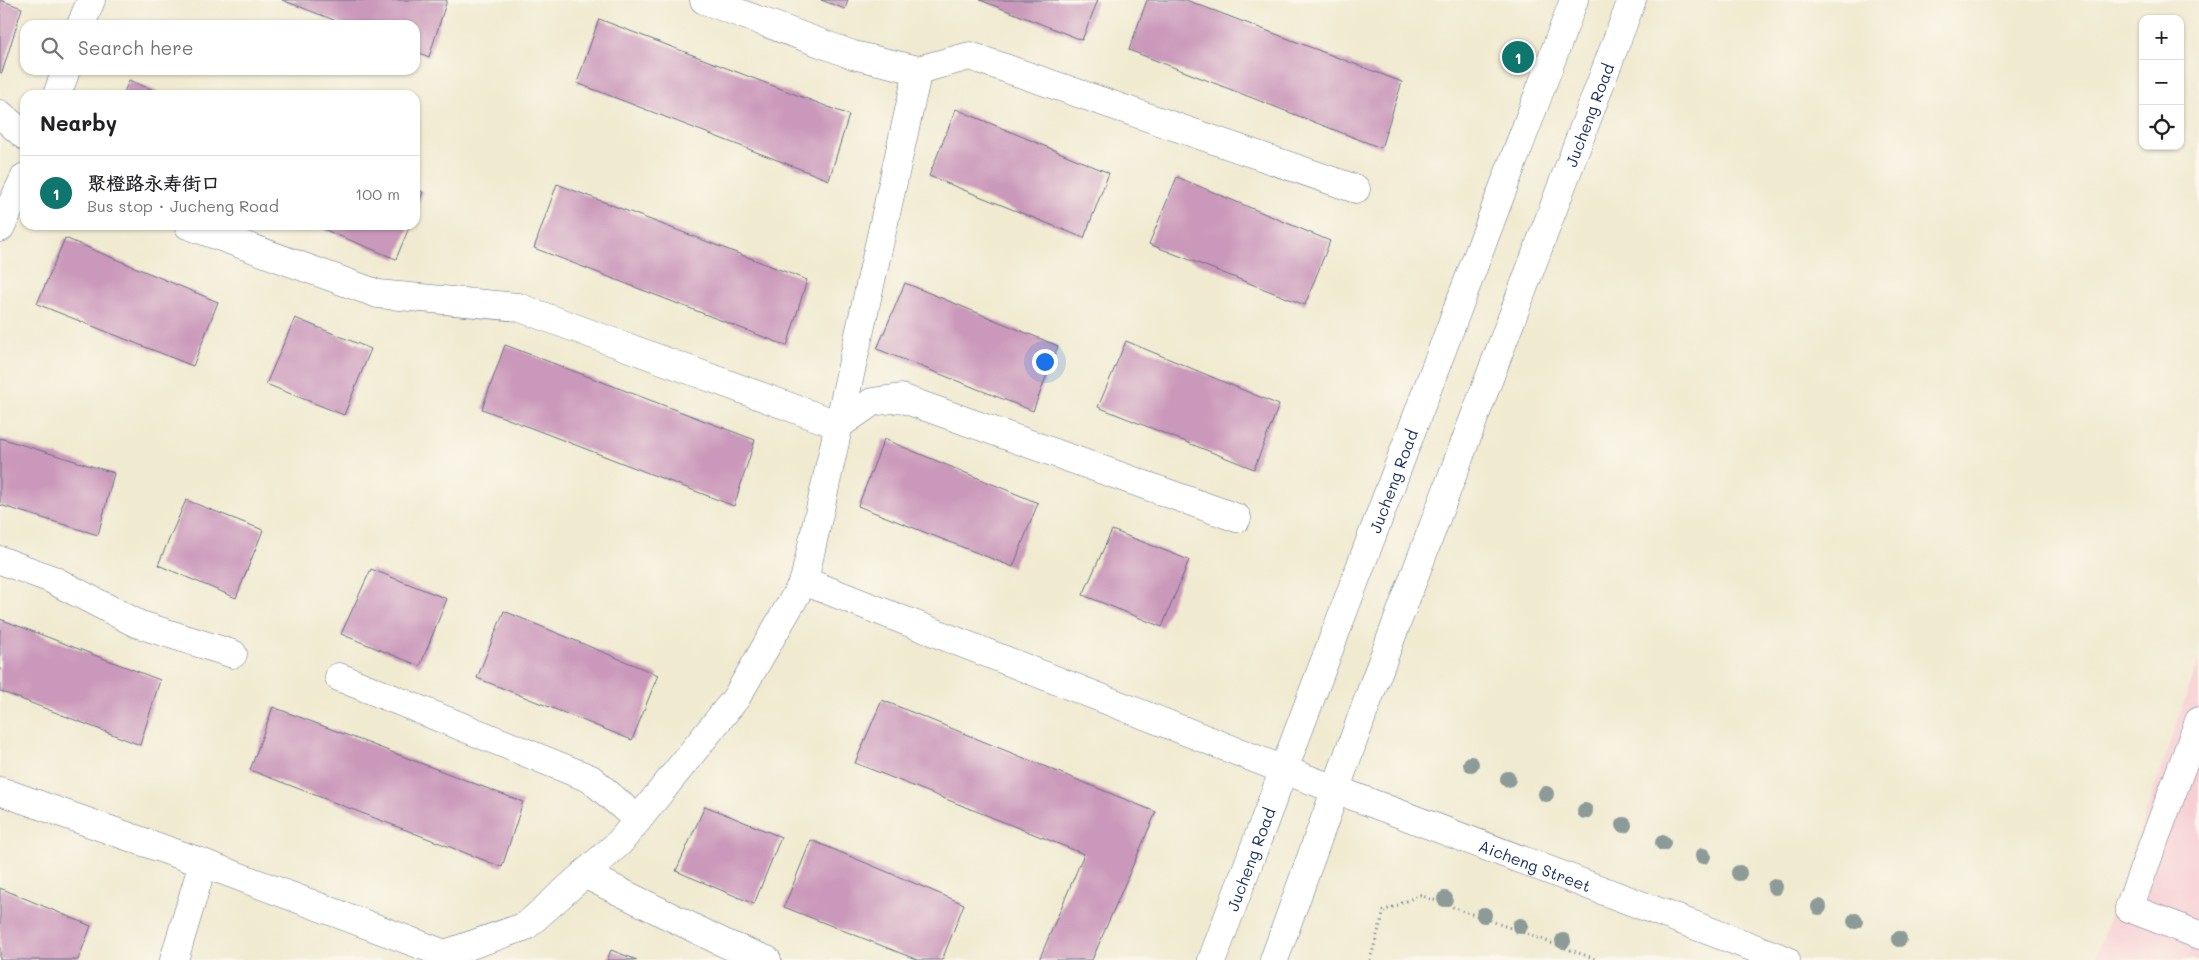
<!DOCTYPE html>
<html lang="en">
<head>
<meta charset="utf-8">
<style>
  body { margin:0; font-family:Mali,"LXGW WenKai TC",sans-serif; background:#f2f2f2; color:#202124 }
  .controls { position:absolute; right:15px; top:15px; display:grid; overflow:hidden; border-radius:10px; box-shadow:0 1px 4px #0004 }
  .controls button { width:45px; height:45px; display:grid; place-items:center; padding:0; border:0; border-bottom:1px solid #e0e0e0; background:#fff; color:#202124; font:25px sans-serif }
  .you { position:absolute; left:1044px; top:361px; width:18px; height:18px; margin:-12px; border:4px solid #fff; border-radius:50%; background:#1a73e8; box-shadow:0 0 0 8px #1a73e833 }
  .badge { display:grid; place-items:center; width:32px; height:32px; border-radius:50%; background:#0f766e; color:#fff; font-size:16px; font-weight:700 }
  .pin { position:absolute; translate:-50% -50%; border:2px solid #fff; box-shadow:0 1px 5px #0006 }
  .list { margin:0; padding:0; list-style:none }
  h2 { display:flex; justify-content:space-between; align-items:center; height:65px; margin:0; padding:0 20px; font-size:21px }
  h2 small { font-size:16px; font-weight:400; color:#757577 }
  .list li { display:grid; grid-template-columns:32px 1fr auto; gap:15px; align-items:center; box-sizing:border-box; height:75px; padding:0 20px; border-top:1px solid #e0e0e0 }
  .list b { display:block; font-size:19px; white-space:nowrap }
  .list p { margin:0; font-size:16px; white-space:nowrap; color:#757577 }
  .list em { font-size:16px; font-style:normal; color:#757577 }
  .icon { flex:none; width:28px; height:28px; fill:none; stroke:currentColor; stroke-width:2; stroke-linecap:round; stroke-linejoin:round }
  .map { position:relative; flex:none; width:2199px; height:960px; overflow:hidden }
  .search { position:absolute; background:#fff; box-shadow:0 1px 4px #0004; left:20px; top:20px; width:400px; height:55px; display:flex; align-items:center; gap:12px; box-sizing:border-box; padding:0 18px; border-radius:15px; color:#757577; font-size:19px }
  .panel { position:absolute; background:#fff; box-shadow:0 1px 4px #0004; left:20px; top:90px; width:400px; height:140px; border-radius:15px }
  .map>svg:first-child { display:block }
  .built { fill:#f7cfd3 }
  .building { fill:#ca98ba }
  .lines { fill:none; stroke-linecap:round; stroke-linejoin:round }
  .minor-casing { stroke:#667086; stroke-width:29 }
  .path { stroke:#667086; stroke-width:3; stroke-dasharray:1 4; stroke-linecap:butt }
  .minor { stroke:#fff; stroke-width:28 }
  .tree { fill:#8d9b98 }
  .labels { text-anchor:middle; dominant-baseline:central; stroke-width:4; stroke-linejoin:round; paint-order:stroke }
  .street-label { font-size:16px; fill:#1b2f5e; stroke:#fbf7ec }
</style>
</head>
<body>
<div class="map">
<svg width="2199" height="960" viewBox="0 0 2199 960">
  <rect width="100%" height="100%" fill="#fbf7ec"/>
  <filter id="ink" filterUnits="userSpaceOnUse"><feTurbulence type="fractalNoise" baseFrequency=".02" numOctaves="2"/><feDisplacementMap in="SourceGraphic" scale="10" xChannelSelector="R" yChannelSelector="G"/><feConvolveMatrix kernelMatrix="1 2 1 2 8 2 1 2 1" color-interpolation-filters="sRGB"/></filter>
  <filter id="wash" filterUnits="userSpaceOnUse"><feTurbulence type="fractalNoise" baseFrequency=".0096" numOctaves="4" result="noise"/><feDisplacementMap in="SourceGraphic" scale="20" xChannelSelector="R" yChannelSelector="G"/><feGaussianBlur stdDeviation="1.12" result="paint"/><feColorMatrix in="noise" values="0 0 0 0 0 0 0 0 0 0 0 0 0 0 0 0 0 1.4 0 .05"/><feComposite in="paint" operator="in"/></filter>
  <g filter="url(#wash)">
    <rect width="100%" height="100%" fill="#f0ead0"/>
    <polygon class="built" points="2199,659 2199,960 2095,960"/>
    <g id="blocks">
      <g class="building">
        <polygon points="0,0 22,8 2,73 0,72"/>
        <polygon points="282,0 447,0 429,57 415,51 415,25 347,25"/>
        <polygon points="821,0 848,0 845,9"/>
        <polygon points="980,0 1098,0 1082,40"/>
        <polygon points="1147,0 1186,0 1402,82 1381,148 1129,50"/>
        <polygon points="599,19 849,115 829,180 577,83"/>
        <polygon points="129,80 165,95 123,95"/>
        <polygon points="956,109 1109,173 1084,238 929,176"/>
        <polygon points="1177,177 1330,241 1305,305 1149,244"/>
        <polygon points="557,184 807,280 787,346 534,248"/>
        <polygon points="415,189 423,192 415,213"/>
        <polygon points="319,225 410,225 396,259 318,227"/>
        <polygon points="65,238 218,302 193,366 37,304"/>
        <polygon points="905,283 1058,346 1033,411 877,349"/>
        <polygon points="295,318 371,349 344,415 266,384"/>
        <polygon points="1126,341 1279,405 1254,469 1098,407"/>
        <polygon points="505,345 755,440 734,506 482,409"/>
        <polygon points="0,438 114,473 98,535 0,505"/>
        <polygon points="884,439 1038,503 1013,567 858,506"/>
        <polygon points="186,500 263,530 236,598 158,565"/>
        <polygon points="1112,530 1189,560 1162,627 1083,595"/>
        <polygon points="371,569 447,599 420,666 341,634"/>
        <polygon points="504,611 658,675 632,740 477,678"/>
        <polygon points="0,619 160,680 140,745 0,691"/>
        <polygon points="882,700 1156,812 1092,960 1039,960 1084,854 855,763"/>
        <polygon points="273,707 523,802 502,867 250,770"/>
        <polygon points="705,806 781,837 754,904 676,871"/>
        <polygon points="811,840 964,904 942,960 918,960 784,907"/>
        <polygon points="0,888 91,926 78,960 0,960"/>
        <polygon points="611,950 637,960 607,960"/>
      </g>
    </g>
  </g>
  <g filter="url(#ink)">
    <use href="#blocks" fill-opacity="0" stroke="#667086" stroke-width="1"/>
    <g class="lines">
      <defs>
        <g id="minor">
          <polyline points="704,0 853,55 918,70 970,56 1356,189"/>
          <polyline points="81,25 91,0"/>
          <polyline points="57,95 66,70"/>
          <polyline points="0,114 25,136"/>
          <polyline points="188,225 378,294 518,307 839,425 872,402 901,398 1237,518"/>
          <polyline points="0,228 25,177"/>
          <polyline points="0,560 51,579 138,624 233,654"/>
          <polyline points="804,581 918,70"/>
          <polyline points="339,677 591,779 638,820"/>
          <polyline points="2199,721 2129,908 2199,935"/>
          <polyline points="0,791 203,863 174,960"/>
          <path id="s1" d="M203 863 445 954 526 926 620 842 736 698 804 581 1284 770 1786 960"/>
          <polyline points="584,874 726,944 767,960"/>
          <path id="s2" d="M1212 960 1574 0"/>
          <path id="s3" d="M1274 960 1374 683 1632 0"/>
        </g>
      </defs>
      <use href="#minor" class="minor-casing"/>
      <polyline class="path" points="1370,960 1384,911 1420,895 1598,960"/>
      <use href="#minor" class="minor"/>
    </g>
    <g class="tree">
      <circle cx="1471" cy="764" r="8"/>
      <circle cx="1508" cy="779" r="8"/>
      <circle cx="1546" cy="794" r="8"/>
      <circle cx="1585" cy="811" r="8"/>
      <circle cx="1624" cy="825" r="8"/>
      <circle cx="1663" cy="843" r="8"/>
      <circle cx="1703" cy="856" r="8"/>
      <circle cx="1739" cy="873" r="8"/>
      <circle cx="1775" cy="887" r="8"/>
      <circle cx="1445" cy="899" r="8"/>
      <circle cx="1819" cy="907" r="8"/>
      <circle cx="1484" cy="915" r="8"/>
      <circle cx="1855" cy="921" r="8"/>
      <circle cx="1520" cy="926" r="8"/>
      <circle cx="1899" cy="939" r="8"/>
      <circle cx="1563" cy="941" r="8"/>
    </g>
  </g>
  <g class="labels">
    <g class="street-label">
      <text stroke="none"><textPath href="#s3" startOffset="902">Jucheng Road</textPath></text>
      <text stroke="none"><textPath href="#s2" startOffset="512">Jucheng Road</textPath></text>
      <text stroke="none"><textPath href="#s2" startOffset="108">Jucheng Road</textPath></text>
      <text stroke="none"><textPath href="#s1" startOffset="1575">Aicheng Street</textPath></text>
    </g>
  </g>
</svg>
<div class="controls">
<button>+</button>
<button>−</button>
<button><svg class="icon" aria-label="locate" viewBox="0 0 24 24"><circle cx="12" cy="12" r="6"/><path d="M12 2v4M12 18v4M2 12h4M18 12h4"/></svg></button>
</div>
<div class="you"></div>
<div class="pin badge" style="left:1518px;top:57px">1</div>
<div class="search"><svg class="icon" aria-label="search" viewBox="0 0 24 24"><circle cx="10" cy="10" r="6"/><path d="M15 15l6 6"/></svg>Search here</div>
<section class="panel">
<h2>Nearby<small></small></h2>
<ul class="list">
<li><span class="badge">1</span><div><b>聚橙路永寿街口</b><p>Bus stop · Jucheng Road</p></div><em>100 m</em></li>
</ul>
</section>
</div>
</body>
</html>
